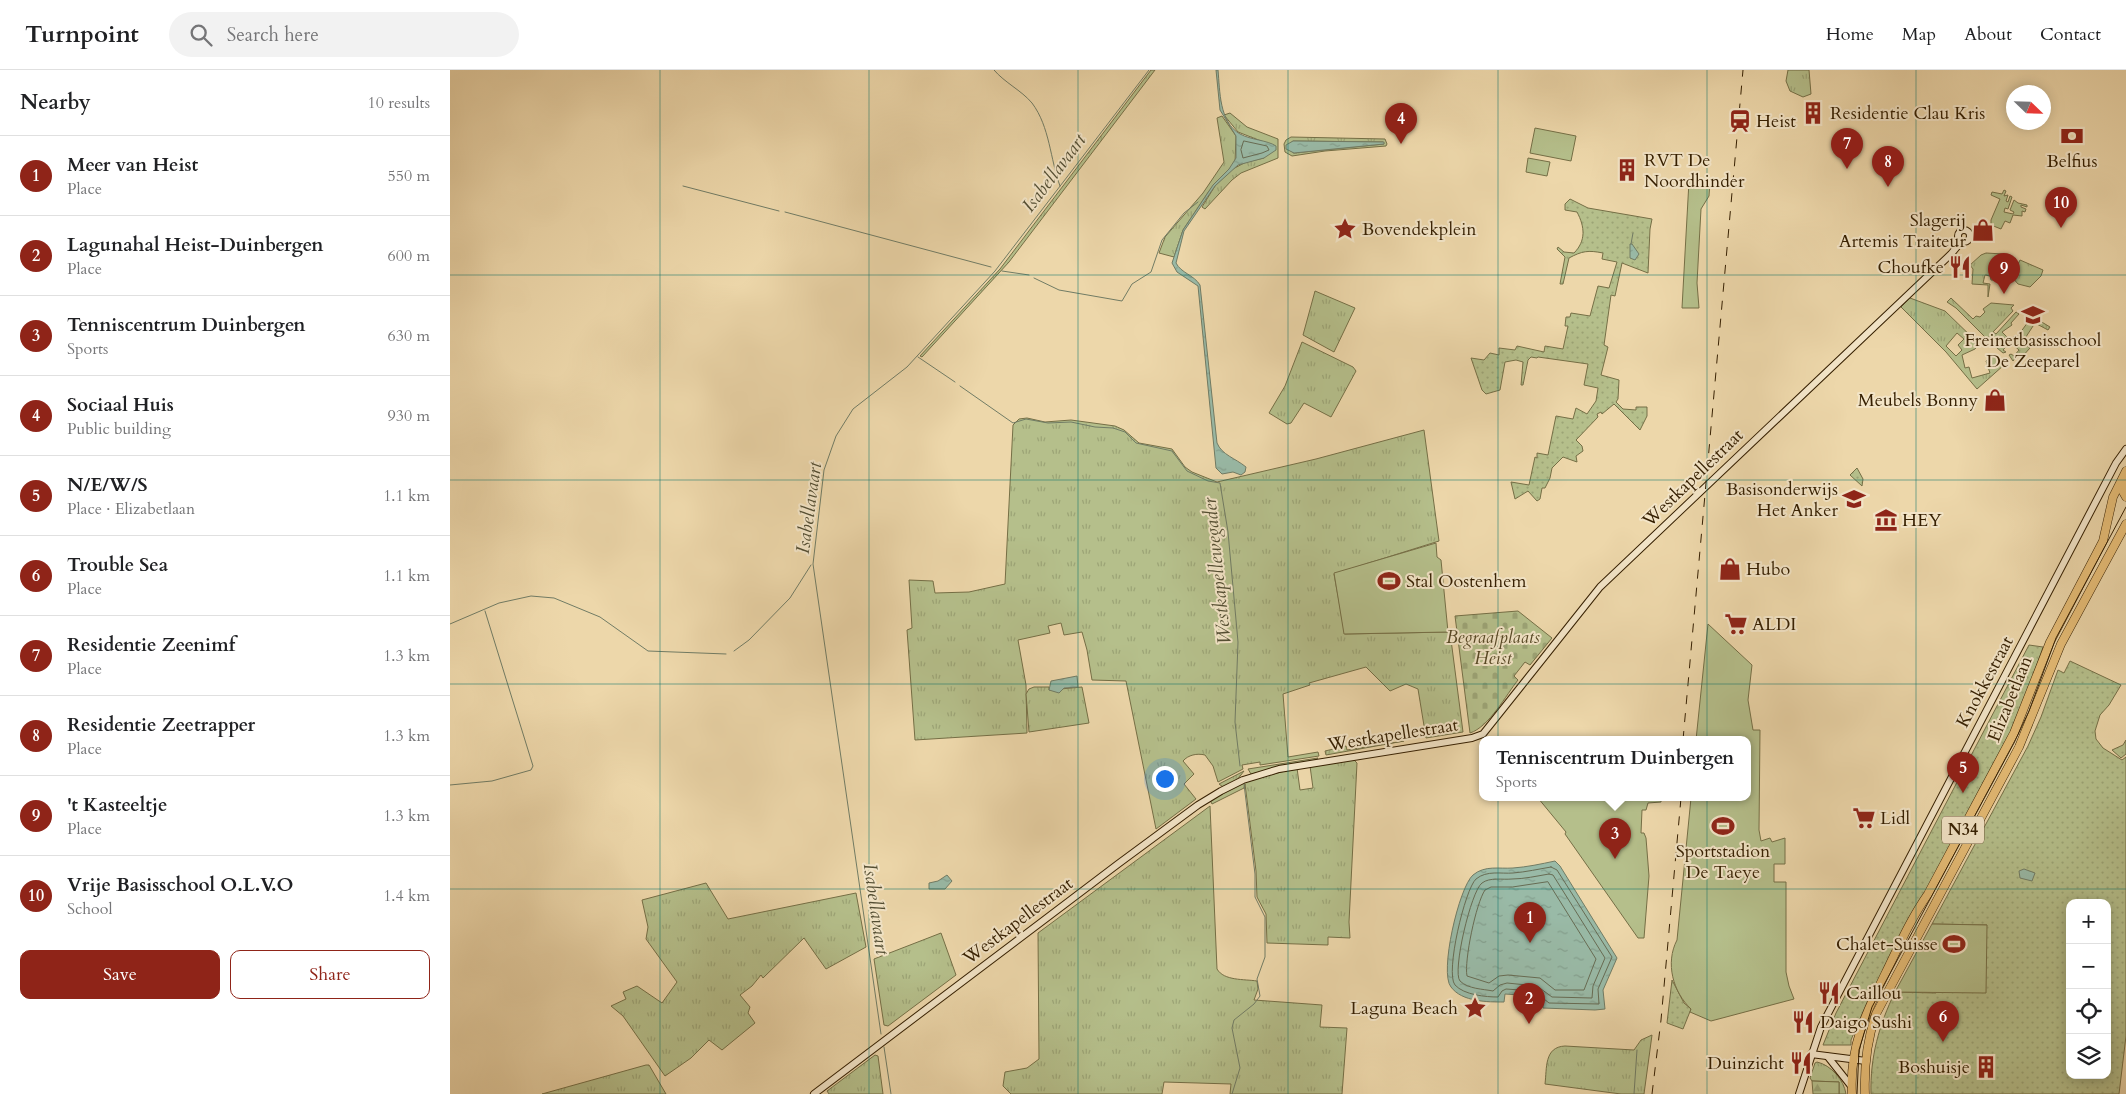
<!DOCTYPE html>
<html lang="en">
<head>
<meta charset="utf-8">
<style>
  body { margin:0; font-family:Cardo,serif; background:#f2f2f2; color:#202124 }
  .controls { position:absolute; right:15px; bottom:15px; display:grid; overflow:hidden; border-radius:10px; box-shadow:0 2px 12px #0003 }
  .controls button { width:45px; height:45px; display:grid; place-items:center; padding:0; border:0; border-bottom:1px solid #e0e0e0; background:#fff; color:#202124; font:25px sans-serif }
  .compass { position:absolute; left:1556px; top:15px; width:45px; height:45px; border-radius:50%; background:#fff; box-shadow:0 2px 12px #0003; rotate:113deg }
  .you { position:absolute; left:714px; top:708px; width:18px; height:18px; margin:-12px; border:4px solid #fff; border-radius:50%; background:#1a73e8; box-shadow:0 0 0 8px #1a73e833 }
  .badge { display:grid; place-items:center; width:32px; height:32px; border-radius:50%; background:#8f2418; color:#fff; font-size:16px; font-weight:700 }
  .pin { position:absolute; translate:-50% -41px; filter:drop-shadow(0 1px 2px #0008) }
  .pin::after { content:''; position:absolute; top:26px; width:18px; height:15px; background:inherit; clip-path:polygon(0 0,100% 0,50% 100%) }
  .popup { position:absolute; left:1029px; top:666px; width:272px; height:65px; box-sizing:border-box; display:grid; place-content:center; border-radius:10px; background:#fff; filter:drop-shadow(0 1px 4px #0005); font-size:16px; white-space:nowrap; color:#757577 }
  .popup b { font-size:19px; color:#202124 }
  .popup::after { content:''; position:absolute; left:50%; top:100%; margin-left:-10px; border:10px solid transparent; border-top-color:#fff }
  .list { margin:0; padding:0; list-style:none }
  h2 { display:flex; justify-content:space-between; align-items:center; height:65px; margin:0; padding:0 20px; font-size:21px }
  h2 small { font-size:16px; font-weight:400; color:#757577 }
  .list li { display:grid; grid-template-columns:32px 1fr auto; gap:15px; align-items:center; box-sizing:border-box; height:80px; padding:0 20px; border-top:1px solid #e0e0e0 }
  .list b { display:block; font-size:19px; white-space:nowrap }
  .list p { margin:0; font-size:16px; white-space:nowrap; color:#757577 }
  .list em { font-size:16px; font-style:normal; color:#757577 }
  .actions { display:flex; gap:10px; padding:15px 20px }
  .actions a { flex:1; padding:11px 0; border:1px solid #8f2418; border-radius:10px; text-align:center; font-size:18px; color:#8f2418 }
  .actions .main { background:#8f2418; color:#fff }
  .icon { flex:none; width:28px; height:28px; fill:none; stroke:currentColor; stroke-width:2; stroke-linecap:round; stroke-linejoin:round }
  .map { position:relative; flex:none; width:1676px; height:1024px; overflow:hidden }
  header { display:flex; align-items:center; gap:30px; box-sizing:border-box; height:70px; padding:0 25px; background:#fff; border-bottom:1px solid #e0e0e0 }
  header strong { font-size:24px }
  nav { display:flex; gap:28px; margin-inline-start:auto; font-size:18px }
  .search { width:350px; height:45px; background:#f2f2f2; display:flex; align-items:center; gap:12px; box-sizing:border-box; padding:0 18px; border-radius:28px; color:#757577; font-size:19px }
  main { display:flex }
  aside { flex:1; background:#fff }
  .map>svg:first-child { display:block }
  .grass { fill:url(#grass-tufts); stroke:#756f46; fill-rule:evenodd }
  .forest { fill:url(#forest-firs); stroke:#756f46 }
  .cemetery { fill:url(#cemetery-stones); stroke:#756f46 }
  .park { fill:url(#park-dots); stroke:#756f46; fill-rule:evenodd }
  .garden { fill:#b5bf8b; stroke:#756f46 }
  .water { fill:url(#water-ripples); stroke:#717c65 }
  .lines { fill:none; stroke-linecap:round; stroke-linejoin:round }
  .shore { stroke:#676c54; stroke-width:1 }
  .stream { stroke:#717c65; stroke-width:1 }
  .secondary-casing { stroke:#351f01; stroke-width:8 }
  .primary-casing { stroke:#351f01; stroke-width:9 }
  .secondary { stroke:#f3e5c8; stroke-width:6 }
  .primary { stroke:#e6bc75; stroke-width:8 }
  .tram { stroke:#351f01; stroke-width:1 }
  .rail { stroke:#351f01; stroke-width:1; stroke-dasharray:9 9; stroke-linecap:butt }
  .grid { fill:none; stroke:#0f766e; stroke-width:1; stroke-opacity:0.55 }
  .labels { text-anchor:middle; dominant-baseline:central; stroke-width:4; stroke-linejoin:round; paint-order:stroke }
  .shield { fill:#f3e5c8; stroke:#6e5a3d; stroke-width:1 }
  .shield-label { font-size:16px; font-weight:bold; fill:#351f01 }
  .poi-label { font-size:18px; fill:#351f01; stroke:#f3e5c8; text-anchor:start }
  .street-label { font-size:18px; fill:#351f01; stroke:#f3e5c8 }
  .park-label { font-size:18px; font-style:italic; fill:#554724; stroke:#f3e5c8 }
  .water-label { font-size:19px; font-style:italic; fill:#534e33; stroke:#f3e5c8 }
</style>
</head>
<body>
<header>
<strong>Turnpoint</strong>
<div class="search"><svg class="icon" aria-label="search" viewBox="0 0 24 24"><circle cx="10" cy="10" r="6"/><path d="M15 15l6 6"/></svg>Search here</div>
<nav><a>Home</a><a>Map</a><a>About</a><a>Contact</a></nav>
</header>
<main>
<aside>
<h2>Nearby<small>10 results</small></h2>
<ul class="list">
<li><span class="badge">1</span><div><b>Meer van Heist</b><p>Place</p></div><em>550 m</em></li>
<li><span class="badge">2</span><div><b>Lagunahal Heist-Duinbergen</b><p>Place</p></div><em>600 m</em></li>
<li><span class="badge">3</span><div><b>Tenniscentrum Duinbergen</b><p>Sports</p></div><em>630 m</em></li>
<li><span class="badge">4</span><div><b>Sociaal Huis</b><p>Public building</p></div><em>930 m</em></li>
<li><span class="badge">5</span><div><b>N/E/W/S</b><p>Place · Elizabetlaan</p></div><em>1.1 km</em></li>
<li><span class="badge">6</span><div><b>Trouble Sea</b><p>Place</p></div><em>1.1 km</em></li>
<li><span class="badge">7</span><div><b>Residentie Zeenimf</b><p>Place</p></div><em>1.3 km</em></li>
<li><span class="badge">8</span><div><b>Residentie Zeetrapper</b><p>Place</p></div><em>1.3 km</em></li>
<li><span class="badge">9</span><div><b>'t Kasteeltje</b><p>Place</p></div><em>1.3 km</em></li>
<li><span class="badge">10</span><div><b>Vrije Basisschool O.L.V.O</b><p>School</p></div><em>1.4 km</em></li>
</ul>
<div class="actions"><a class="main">Save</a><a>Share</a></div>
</aside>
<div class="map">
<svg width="1676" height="1024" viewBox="0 0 1676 1024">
  <defs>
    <pattern id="grass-tufts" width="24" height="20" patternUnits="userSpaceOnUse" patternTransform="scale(1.25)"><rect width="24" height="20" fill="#b5bf8b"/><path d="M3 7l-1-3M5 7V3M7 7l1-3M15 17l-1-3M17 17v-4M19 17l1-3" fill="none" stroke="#9ca476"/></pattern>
    <pattern id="forest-firs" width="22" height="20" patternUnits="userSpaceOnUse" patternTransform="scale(1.25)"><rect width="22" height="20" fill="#b5bf8b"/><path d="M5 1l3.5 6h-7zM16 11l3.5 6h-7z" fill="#9ca476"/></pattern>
    <pattern id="cemetery-stones" width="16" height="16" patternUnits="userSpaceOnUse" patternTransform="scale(1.25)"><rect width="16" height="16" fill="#b5bf8b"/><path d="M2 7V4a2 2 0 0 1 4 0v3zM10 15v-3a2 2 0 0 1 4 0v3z" fill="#9ca476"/></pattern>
    <pattern id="park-dots" width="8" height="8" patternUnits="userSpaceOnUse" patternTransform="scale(1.25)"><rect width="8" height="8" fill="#b5bf8b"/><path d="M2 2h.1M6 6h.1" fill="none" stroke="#9ca476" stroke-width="1.8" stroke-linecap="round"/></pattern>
    <pattern id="water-ripples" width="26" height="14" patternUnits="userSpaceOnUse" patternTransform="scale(1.25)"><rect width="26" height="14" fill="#99baa7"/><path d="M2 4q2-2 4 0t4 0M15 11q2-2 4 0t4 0" fill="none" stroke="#849f8e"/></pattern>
  </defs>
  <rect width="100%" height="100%" fill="#edd7aa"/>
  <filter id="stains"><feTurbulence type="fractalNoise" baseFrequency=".004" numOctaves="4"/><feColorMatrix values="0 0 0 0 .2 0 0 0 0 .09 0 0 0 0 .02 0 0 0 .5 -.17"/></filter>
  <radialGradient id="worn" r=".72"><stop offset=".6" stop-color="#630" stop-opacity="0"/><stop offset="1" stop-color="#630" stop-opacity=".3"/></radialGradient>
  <g class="grass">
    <polygon points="701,0 705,0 559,192 472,287 470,286 550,199"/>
    <polygon points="1338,0 1359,0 1361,24 1353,27 1340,21 1336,11"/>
    <polygon points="780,43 797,57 828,69 828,88 791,103 782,110 755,139 752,137 765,116 781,100 796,92 814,88 824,76 788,62 774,45"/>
    <polygon points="772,46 786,66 785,93 759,121 733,160 724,187 709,183 715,167 753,123 774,92 767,48"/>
    <path d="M841 67 935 69 937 74 936 76 875 81 842 86 835 82 834 74 836 70ZM843 71 933 72 934 74 844 83 838 79V75Z"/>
    <path d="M1536 183 1553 184 1566 189C1561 190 1549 188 1551 198 1552 201 1553 203 1553 206L1544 210H1541L1540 206 1535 205 1533 213 1540 214 1538 227V215L1522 214 1523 199 1520 195 1531 185Z"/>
    <polygon points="1570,190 1593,200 1591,206 1580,217 1568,214 1562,207"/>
    <polygon points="865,221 905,238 884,282 853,265"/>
    <path d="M1460 228 1495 241 1529 274 1525 279 1512 285 1515 298 1519 297 1522 308 1540 303 1536 291 1542 285 1554 295 1527 319 1496 282 1451 237ZM1507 263 1514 269 1508 275 1512 280 1506 286 1496 276Z"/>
    <polygon points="1501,228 1523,249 1526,246 1530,247 1535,242 1533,239 1541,233 1564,235 1561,238 1563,241 1543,262 1546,264 1566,242 1569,244 1561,253 1562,255 1552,262 1560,270 1564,266 1567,267 1578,252 1580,254 1585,248 1600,257 1598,260 1585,253 1572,273 1580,278 1571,288 1568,285 1563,291 1559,285 1561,284 1564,286 1569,280 1560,272 1553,280 1556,282 1553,283 1540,272 1539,267 1536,268 1506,238 1497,232"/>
    <polygon points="852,272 903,297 906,301 881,347 854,333 841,353 837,354 819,343 835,316"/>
    <path d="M577 348 595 352 621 350 665 356 674 360 689 373 722 379 735 397 742 402 767 412 866 389 974 360 989 471 884 504 895 564 1000 562 1013 662 976 668 968 619 956 614 940 621 916 597 859 613 860 615 833 624 838 687 868 682 869 686 810 695V692L792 695 793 699 768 712 763 696 755 685C747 683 738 685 733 691L744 704 734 714 746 729 706 759 676 611 642 610 637 580 632 562 614 565 611 553 598 556 600 563 568 570 576 615 577 663 465 670 457 560 462 558 459 510 483 511 485 523 519 522 555 514 563 355 569 349Z"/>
    <polygon points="584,617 599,617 599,620 632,617 639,653 579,662 576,624 579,619"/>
    <polygon points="954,671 876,685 875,681 896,676 897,680"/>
    <polygon points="868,688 865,690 801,704 798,699"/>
    <polygon points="903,689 907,693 899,852 900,868 878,867 878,875 817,873 816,844 807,827 806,801 795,714 794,718 762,734 760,730 800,710 847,698 850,720 863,718 860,696"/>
    <polygon points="794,701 787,710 773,717 769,714"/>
    <path d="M760 736 767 899C774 911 794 909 807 911L808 919 804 930 872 935 870 957 897 958 892 1024H780L781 1014 714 1012 712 1024H561L553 1016 555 1002 577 998 589 989 588 863Z"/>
    <polygon points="256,813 278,849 406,823 416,877 376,899 354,868 313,908 311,905 302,916 290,925 300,937 298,943 305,953 272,980 259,970 241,988 215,1006 173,946 161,936 176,929 173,922 187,916 212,933 227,912 196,869 198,857 192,830"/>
    <polygon points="491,863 506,905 438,956 434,955 424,889"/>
    <path d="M1202 965 1194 1024H1171L1095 1014C1097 998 1094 977 1115 976L1184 980 1191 970Z"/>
    <polygon points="425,985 428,986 433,1024 379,1024 377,1021"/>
    <path d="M1367 992C1381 995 1394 1010 1396 1024H1389V1012L1362 1011 1360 1008 1365 993Z"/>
    <polygon points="196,995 199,995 216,1024 92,1024"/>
  </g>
  <polygon class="forest" points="1362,1011 1389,1012 1389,1024 1363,1024"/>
  <path class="cemetery" d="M1068 541 1102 568 1080 595 1075 592 1064 606 1068 610C1056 625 1039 657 1020 663L1005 546Z"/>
  <g class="park">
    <path d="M1120 129 1138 138 1202 149 1200 159 1198 203 1172 193 1165 226 1161 225 1154 275 1158 277 1151 305 1169 310 1168 329 1166 332 1173 339 1186 340V337H1197V346L1190 360 1164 334 1152 344 1151 342 1147 344 1148 347 1126 370 1132 376 1133 381 1126 386 1127 392 1113 387 1102 398 1100 408 1095 418H1092L1090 429 1087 431 1078 421 1065 429 1061 412 1079 415 1085 387 1087 388V383L1098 385 1106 346 1123 349 1126 338 1137 344 1146 331 1148 318 1134 315 1138 294 1088 287 1087 288 1081 287 1078 290 1073 315H1071L1073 292 1066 290 1055 292 1050 320 1036 324 1032 320 1021 288 1034 290 1040 283 1049 285V278L1065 280 1067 276 1094 282 1095 276 1113 279 1118 256H1115L1116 247H1120L1121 243 1140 246 1148 216 1159 218 1167 192 1152 189 1153 183C1138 180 1132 181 1119 188L1113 214H1110L1115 187 1107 179 1108 177 1114 182 1124 183C1136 171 1135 157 1127 142L1115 140V134Z"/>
    <polygon points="1407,398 1413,409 1412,416 1400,405"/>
    <polygon points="1579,575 1593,577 1577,624 1563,659 1418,930 1401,970 1401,975 1373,975 1386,943"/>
    <path d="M1620 591 1671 615 1659 635 1650 645 1645 661 1646 669 1653 678 1672 690 1676 687V966L1669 1024H1421C1420 987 1429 955 1445 922L1486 923 1537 855 1482 854 1578 676 1591 647 1608 600 1614 603ZM1620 833H1657V1005H1620Z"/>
    <polygon points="1676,670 1676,684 1671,688 1662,680 1673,675"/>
    <polygon points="1222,910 1234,933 1241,939 1233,959 1217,953"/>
  </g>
  <g class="garden">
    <polygon points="1085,58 1126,66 1121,91 1080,83"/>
    <polygon points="1078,88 1100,92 1097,106 1076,102"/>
    <polygon points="1241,110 1260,111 1259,126 1251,139 1247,213 1249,238 1232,238 1239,111"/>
    <polygon points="1554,120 1556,121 1554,126 1558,125 1556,131 1558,132 1560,126 1562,127 1558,139 1555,138 1554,142 1563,144 1564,142 1560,140 1564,130 1568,133 1577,135 1577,137 1571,135 1571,137 1576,139 1575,142 1572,141 1572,146 1563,145 1560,153 1555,151 1551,159 1541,155 1541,150 1550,129 1541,125 1542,122 1552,124"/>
    <polygon points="986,473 987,487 991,490 998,562 894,564 884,503"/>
    <path d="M1258 554 1302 595 1298 630 1303 660H1310L1309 760 1311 771 1320 768 1322 772 1335 768V794H1324V812H1336V902L1339 916 1344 929 1261 951 1240 942 1241 939C1223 922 1215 893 1227 870L1241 728H1298V670H1246Z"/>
    <polygon points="1088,728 1211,728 1211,732 1198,733 1196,740 1192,740 1191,763 1194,763 1196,768 1199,806 1194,868 1188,868 1115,764 1116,762"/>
    <polygon points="1482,854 1537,855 1536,923 1445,922"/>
  </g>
  <g class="water">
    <path d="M766 0H768C770 21 769 52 790 64 801 70 817 70 826 76V80L814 88 788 95 765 116 734 161 726 193C731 203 744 205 750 215L767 373C772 385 785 388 796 397L795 402 791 405 783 402 772 404 766 398 748 216 727 202 722 193 733 160 763 115 779 99 786 88V66L770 40Z"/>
    <polygon points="843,71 934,72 934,74 844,83 836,79 836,75"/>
    <polygon points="1180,174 1182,174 1189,184 1185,190 1180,188"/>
    <polygon points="627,606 628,617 614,618 609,623 599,620 601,611"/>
    <path d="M1105 791 1110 796 1167 888 1153 920 1155 939 1145 940 1093 938V934H1085L1084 926 1055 924 1054 932C1038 932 1012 932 1001 917 989 903 1009 817 1023 805 1035 795 1049 799 1063 798 1077 797 1091 794 1105 791Z"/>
    <polygon points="1574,799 1585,803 1582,811 1570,808 1569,801"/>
    <polygon points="497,805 502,811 495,819 479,819 479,813 488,811"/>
  </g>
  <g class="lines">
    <g class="shore">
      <polygon points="794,71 817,76 819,80 812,83 793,88 791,80"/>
      <path d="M1101 797 1107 800 1162 887 1148 919 1149 934 1099 933 1084 921 1056 919 1052 921 1048 927C1036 927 1014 925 1005 915 995 903 1015 819 1026 809 1037 800 1051 804 1063 803 1076 802 1089 799 1101 797Z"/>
      <path d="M1099 804 1103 805 1155 888 1143 916 1142 928 1102 927 1087 916 1057 913 1050 915 1043 921C1033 919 1018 919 1010 911 1002 902 1021 821 1032 813 1040 807 1052 810 1062 809 1074 809 1087 806 1099 804Z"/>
      <path d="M1098 812 1146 889 1134 920H1105L1090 908 1058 905 1049 906 1039 913 1017 906C1014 891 1026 833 1035 820L1041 817H1062Z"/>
    </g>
    <g class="stream">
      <path d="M544 0C555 13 571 20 582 33 600 57 600 89 610 116"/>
      <polyline points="233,116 329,141"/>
      <polyline points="335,142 541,197"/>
      <polyline points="1181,174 1183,163"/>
      <polyline points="552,201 579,205"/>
      <polyline points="584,208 609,220 672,231 682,214 701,202 712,170 734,143 748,132"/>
      <polyline points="468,287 505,312"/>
      <polyline points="510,316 563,353 576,349 598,353 621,352 645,357 663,358 675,362 686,373 722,381 737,401 758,411 770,413 778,462 788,572 785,652 790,696"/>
      <polyline points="0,554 49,533 81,526 104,528 150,547 198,581 276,584"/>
      <polyline points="284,581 299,570 340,528 361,495"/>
      <polyline points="0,715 42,711 81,700 83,696 35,541"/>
      <polyline points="431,964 363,494 374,400 386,366 403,339 457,297 545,201 699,0"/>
      <polyline points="434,977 441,1024"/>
      <polyline points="782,1024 790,998 782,958 784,950 804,934 810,926 807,909 815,887 815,847 805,827 805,804 794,714"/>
      <polyline points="1184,1024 1187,980"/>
    </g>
    <defs>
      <g id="secondary">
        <circle cx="1514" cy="166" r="6"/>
        <polyline points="1361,984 1416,991"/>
        <polyline points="1378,987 1401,1016"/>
        <polyline points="364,1024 668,794 748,735 771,721 793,710 829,699 1022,668 1033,664 1150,517 1501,184 1511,172"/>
        <polyline points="1349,1024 1371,957 1666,393 1676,379"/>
      </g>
      <g id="primary">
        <polyline points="1673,410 1672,420 1676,427"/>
        <path d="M1402 1024C1399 974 1418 939 1439 896 1451 871 1462 847 1478 824L1564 663 1600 572 1653 471 1663 427 1676 401"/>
        <path d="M1415 1024C1414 997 1417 970 1426 944L1569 677 1611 574 1676 454"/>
      </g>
    </defs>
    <use href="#secondary" class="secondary-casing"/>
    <use href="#primary" class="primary-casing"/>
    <use href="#secondary" class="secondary"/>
    <use href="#primary" class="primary"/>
    <polyline class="tram" points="1407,1024 1409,980 1422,937 1564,673 1579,641 1606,568 1676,437"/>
    <g class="rail">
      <polyline points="1233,670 1293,0"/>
      <polyline points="1202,1024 1211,950 1231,728"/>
    </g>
  </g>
  <path class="grid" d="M210 0V1024M419 0V1024M628 0V1024M838 0V1024M1048 0V1024M1257 0V1024M1466 0V1024M0 205H1676M0 410H1676M0 614H1676M0 819H1676"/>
  <defs>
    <symbol id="building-bare" viewBox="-9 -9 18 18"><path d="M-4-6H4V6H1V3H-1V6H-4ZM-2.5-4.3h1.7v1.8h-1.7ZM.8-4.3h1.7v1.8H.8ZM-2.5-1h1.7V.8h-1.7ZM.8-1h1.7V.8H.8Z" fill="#8f2418" stroke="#f3e5c8" stroke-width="2.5" paint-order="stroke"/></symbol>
    <symbol id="station-bare" viewBox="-9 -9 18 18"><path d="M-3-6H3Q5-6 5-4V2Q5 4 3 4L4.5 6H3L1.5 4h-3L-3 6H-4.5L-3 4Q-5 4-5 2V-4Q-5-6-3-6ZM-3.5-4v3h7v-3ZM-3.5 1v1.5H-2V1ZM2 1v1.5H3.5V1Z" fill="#8f2418" stroke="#f3e5c8" stroke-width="2.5" paint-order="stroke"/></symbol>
    <symbol id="bank-bare" viewBox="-9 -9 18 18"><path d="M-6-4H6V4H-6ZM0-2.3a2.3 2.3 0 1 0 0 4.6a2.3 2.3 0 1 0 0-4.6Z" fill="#8f2418" stroke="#f3e5c8" stroke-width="2.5" paint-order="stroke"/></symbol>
    <symbol id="sight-bare" viewBox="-9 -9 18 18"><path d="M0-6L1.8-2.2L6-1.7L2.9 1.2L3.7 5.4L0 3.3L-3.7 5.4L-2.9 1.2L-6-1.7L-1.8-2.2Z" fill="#8f2418" stroke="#f3e5c8" stroke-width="2.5" paint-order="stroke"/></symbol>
    <symbol id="shop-bare" viewBox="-9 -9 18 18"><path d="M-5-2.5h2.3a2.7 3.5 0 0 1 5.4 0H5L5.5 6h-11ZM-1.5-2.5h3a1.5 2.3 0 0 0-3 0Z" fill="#8f2418" stroke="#f3e5c8" stroke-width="2.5" paint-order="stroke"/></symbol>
    <symbol id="restaurant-bare" viewBox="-9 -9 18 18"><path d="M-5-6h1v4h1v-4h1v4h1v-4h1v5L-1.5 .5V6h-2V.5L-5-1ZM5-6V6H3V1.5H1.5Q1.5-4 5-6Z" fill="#8f2418" stroke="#f3e5c8" stroke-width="2.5" paint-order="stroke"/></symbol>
    <symbol id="school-bare" viewBox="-9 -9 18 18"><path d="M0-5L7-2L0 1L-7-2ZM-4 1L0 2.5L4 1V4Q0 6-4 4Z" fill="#8f2418" stroke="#f3e5c8" stroke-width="2.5" paint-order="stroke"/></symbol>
    <symbol id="museum-bare" viewBox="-9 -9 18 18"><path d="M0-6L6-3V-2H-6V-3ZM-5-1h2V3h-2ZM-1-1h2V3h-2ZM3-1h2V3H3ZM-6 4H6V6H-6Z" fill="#8f2418" stroke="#f3e5c8" stroke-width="2.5" paint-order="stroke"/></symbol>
    <symbol id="stadium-bare" viewBox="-9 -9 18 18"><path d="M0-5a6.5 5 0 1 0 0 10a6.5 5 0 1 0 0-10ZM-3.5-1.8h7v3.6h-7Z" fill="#8f2418" stroke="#f3e5c8" stroke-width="2.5" paint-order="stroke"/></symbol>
    <symbol id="supermarket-bare" viewBox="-9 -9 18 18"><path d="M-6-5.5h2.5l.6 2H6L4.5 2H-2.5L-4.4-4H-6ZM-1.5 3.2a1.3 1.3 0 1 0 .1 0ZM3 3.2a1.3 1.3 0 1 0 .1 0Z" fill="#8f2418" stroke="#f3e5c8" stroke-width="2.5" paint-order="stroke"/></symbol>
  </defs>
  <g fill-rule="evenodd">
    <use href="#building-bare" x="1347" y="27" width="32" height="32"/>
    <use href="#station-bare" x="1274" y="35" width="32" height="32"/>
    <use href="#bank-bare" x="1606" y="50" width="32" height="32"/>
    <use href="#building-bare" x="1161" y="84" width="32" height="32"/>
    <use href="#sight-bare" x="879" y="143" width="32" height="32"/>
    <use href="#shop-bare" x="1517" y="144" width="32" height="32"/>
    <use href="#restaurant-bare" x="1494" y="181" width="32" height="32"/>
    <use href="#school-bare" x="1567" y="229" width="32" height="32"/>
    <use href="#shop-bare" x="1529" y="314" width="32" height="32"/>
    <use href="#school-bare" x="1388" y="413" width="32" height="32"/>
    <use href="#museum-bare" x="1420" y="434" width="32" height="32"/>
    <use href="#shop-bare" x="1264" y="483" width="32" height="32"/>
    <use href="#stadium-bare" x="923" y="495" width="32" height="32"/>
    <use href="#supermarket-bare" x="1270" y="538" width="32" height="32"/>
    <use href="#supermarket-bare" x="1398" y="732" width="32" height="32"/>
    <use href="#stadium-bare" x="1257" y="740" width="32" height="32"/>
    <use href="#stadium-bare" x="1488" y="858" width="32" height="32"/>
    <use href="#restaurant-bare" x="1363" y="907" width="32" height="32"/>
    <use href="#sight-bare" x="1009" y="922" width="32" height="32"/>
    <use href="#restaurant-bare" x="1337" y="936" width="32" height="32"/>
    <use href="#restaurant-bare" x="1335" y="977" width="32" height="32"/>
    <use href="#building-bare" x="1520" y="981" width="32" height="32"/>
  </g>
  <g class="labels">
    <rect class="shield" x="1492" y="746.5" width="42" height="27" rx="4"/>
    <g class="shield-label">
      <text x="1513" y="760">N34</text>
    </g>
    <g class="poi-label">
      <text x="1380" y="43">Residentie Clau Kris</text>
      <text x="1306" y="51">Heist</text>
      <text x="1194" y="90">RVT De<tspan x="1194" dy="21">Noordhinder</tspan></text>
      <text x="1622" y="91" text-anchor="middle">Belfius</text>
      <text x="1516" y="150" text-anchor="end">Slagerij<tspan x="1516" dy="21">Artemis Traiteur</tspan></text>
      <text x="912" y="159">Bovendekplein</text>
      <text x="1494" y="197" text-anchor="end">Choufke</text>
      <text x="1583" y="270" text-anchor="middle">Freinetbasisschool<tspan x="1583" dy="21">De Zeeparel</tspan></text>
      <text x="1528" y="330" text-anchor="end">Meubels Bonny</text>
      <text x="1388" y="419" text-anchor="end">Basisonderwijs<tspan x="1388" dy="21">Het Anker</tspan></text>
      <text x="1452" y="450">HEY</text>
      <text x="1296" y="499">Hubo</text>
      <text x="956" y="511">Stal Oostenhem</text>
      <text x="1302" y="554">ALDI</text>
      <text x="1430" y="748">Lidl</text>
      <text x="1273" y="781" text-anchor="middle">Sportstadion<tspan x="1273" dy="21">De Taeye</tspan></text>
      <text x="1488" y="874" text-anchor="end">Chalet-Suisse</text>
      <text x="1396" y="923">Caillou</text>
      <text x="1008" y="938" text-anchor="end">Laguna Beach</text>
      <text x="1370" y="952">Daigo Sushi</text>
      <text x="1334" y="993" text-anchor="end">Duinzicht</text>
      <text x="1520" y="997" text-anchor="end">Boshuisje</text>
    </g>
    <g class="street-label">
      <text transform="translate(1243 408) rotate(-44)">Westkapellestraat</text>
      <text transform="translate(1535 612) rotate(-62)">Knokkestraat</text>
      <text transform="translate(1560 629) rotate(-68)">Elizabetlaan</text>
      <text transform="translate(943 665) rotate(-9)">Westkapellestraat</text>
      <text transform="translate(568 851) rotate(-37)">Westkapellestraat</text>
    </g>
    <g class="park-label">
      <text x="1043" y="567">Begraafplaats<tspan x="1043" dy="21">Heist</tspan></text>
    </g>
    <g class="water-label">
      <text transform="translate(604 103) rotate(-53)">Isabellavaart</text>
      <text transform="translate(359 438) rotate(-82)">Isabellavaart</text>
      <text transform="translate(767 501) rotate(-96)">Westkapellewegader</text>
      <text transform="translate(426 839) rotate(82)">Isabellavaart</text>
    </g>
  </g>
  <rect width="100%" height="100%" filter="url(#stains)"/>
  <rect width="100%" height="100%" fill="url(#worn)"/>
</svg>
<div class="controls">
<button>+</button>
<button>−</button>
<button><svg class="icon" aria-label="locate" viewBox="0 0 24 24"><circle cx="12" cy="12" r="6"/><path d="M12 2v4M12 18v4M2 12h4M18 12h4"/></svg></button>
<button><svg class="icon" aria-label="layers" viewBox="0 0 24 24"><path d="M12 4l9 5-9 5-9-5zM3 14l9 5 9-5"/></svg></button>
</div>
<svg class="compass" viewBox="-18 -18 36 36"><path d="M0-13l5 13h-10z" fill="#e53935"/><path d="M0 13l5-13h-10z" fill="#757577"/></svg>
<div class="you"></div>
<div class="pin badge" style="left:1080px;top:873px">1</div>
<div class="pin badge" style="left:1079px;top:954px">2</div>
<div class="pin badge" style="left:1165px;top:789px">3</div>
<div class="popup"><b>Tenniscentrum Duinbergen</b>Sports</div>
<div class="pin badge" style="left:951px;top:74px">4</div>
<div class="pin badge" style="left:1513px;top:723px">5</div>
<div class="pin badge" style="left:1493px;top:972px">6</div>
<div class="pin badge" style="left:1397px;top:99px">7</div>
<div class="pin badge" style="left:1438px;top:117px">8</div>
<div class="pin badge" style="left:1554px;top:224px">9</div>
<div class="pin badge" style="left:1611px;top:158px">10</div>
</div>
</main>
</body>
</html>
